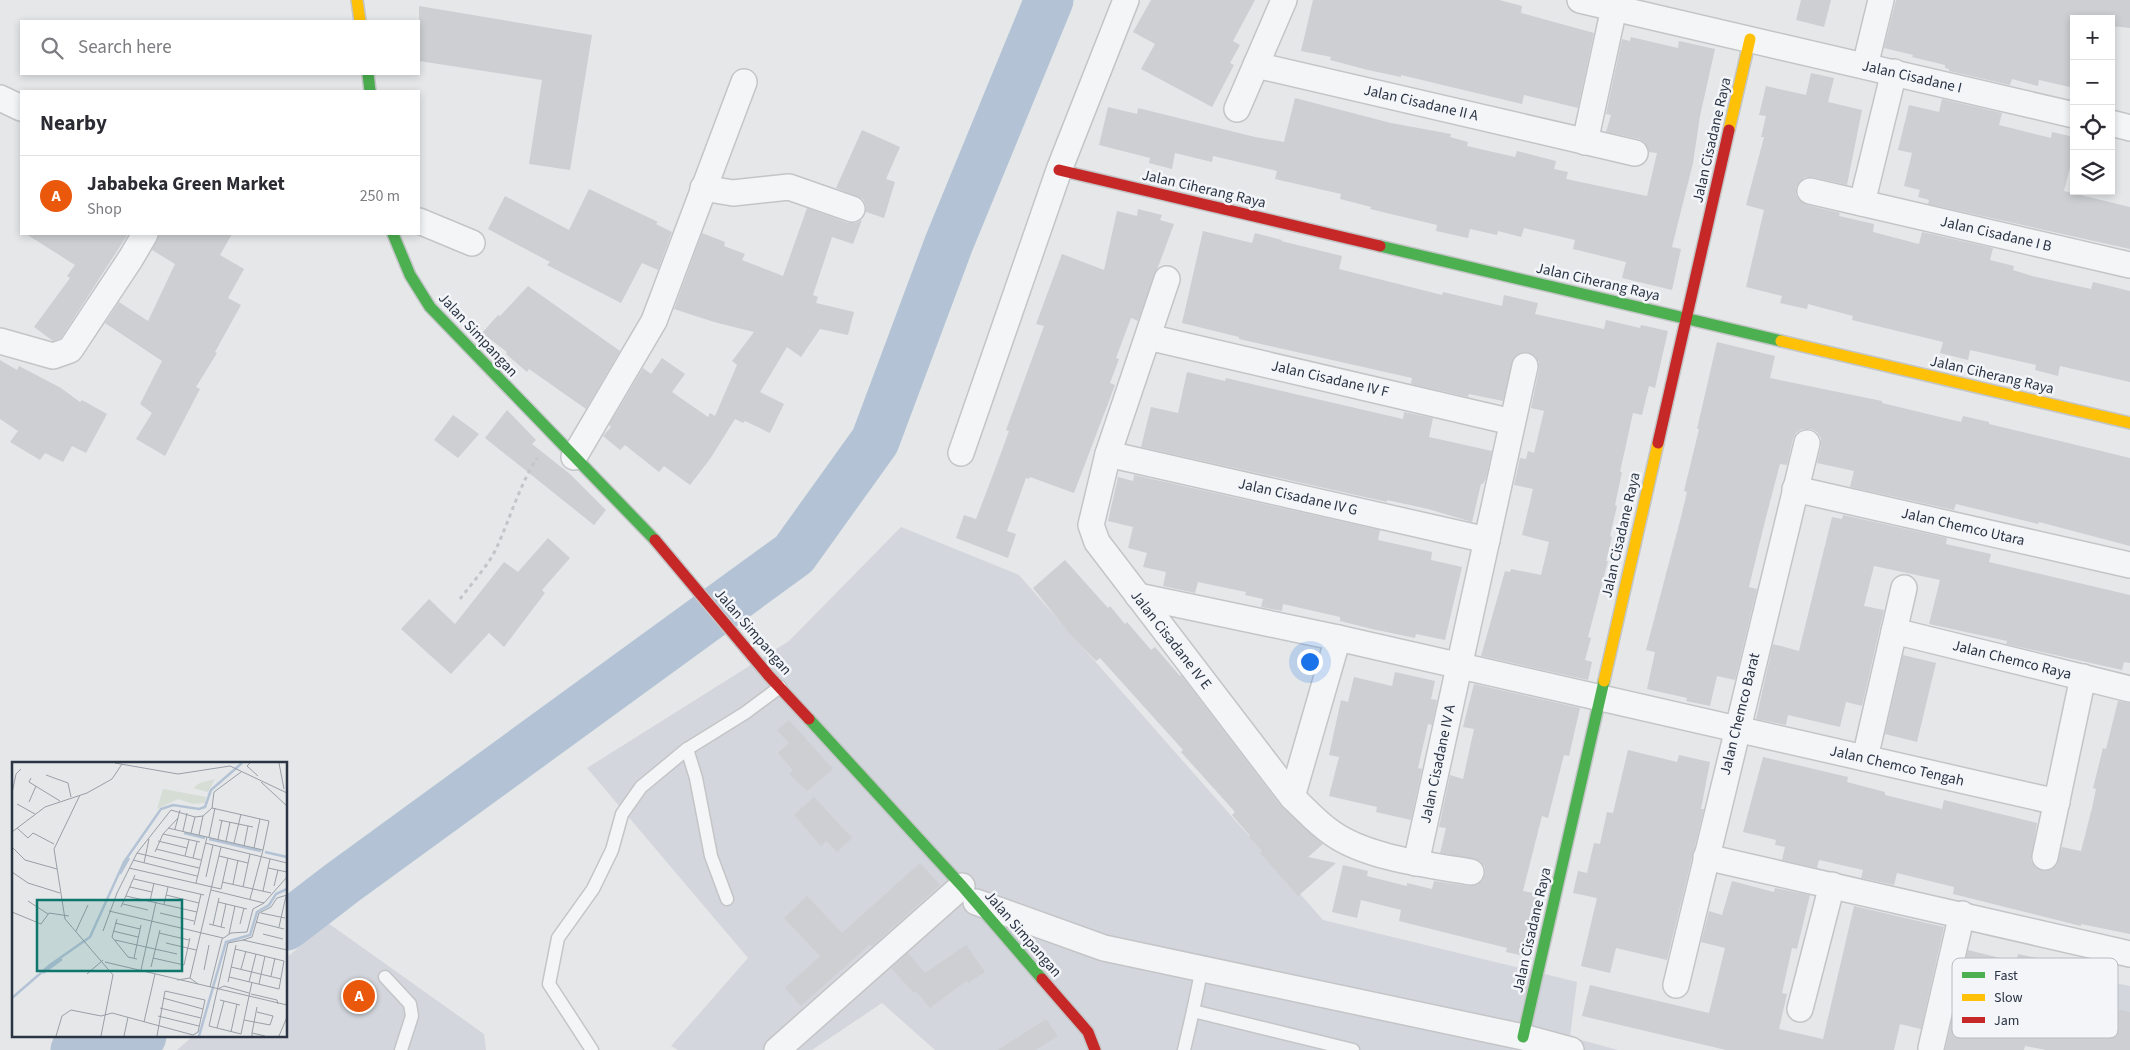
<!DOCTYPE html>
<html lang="en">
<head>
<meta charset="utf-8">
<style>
  body { margin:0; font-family:"Source Sans 3",sans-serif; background:#f7f7f7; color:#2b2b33 }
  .controls { position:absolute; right:15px; top:15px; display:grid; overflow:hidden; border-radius:0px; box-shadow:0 2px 8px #0003 }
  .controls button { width:45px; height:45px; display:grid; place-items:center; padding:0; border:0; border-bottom:1px solid #e1e1e2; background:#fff; color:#2b2b33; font:25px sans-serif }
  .you { position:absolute; left:1309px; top:661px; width:18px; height:18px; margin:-12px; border:4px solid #fff; border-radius:50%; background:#1a73e8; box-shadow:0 0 0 8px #1a73e833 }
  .badge { display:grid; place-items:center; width:32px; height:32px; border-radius:50%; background:#ea580c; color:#fff; font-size:16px; font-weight:700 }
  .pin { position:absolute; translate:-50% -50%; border:2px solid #fff; box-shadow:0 1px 5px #0006 }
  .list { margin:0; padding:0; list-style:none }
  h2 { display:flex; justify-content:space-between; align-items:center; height:65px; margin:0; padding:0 20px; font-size:21px }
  h2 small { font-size:16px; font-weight:400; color:#7c7c81 }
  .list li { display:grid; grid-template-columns:32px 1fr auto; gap:15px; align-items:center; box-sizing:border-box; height:80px; padding:0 20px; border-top:1px solid #e1e1e2 }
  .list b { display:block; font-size:19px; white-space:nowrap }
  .list p { margin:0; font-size:16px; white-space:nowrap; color:#7c7c81 }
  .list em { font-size:16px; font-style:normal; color:#7c7c81 }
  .icon { flex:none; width:28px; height:28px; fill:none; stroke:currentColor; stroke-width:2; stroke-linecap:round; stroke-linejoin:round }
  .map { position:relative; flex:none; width:2130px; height:1050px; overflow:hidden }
  .search { position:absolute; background:#fff; box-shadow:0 2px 8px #0003; left:20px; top:20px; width:400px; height:55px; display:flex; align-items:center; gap:12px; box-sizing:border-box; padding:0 18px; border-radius:0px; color:#7c7c81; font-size:19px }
  .panel { position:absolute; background:#fff; box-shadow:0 2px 8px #0003; left:20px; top:90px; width:400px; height:145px; border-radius:0px }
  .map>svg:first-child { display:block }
  .built { fill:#d3d6dc }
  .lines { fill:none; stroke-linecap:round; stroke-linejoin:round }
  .river { stroke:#b3c3d5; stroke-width:49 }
  .building { fill:#cdcfd2 }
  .lane-casing { stroke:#c3c5c7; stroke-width:15 }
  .street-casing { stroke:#c3c5c7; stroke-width:28 }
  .fast-casing { stroke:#c3c5c7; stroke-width:14 }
  .slow-casing { stroke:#c3c5c7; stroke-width:14 }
  .jam-casing { stroke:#c3c5c7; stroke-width:14 }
  .path { stroke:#c3c5c9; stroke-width:3; stroke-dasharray:4 4; stroke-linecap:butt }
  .lane { stroke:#f4f5f6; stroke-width:12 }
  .street { stroke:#f4f5f6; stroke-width:25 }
  .fast { stroke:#4caf50; stroke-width:11 }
  .slow { stroke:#ffc107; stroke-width:11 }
  .jam { stroke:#c62828; stroke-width:11 }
  .labels { text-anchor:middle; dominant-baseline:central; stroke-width:5; stroke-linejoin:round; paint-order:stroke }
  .street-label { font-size:15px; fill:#2a3444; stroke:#f3f5f8 }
  .inset-river { fill:none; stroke:#b3c3d5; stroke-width:2.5 }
  .inset-road { fill:none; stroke:#9a9fa7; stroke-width:1 }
  .view { fill:#0f766e; fill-opacity:0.15; stroke:#0f766e; stroke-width:2.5 }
  .inset-edge { fill:none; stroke:#2a3444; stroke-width:2.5 }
  .key { fill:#f3f5f8; stroke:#b7bbc2; stroke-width:1 }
  .key-label { font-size:14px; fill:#2a3444 }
</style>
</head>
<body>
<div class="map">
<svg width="2130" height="1050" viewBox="0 0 2130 1050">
  <rect width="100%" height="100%" fill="#e5e7e9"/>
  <g class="built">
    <polygon points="901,527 1019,575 1323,920 1577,982 1570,1037 1618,1050 935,1050 882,1003 812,1050 678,1050 671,1046 748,958 587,768 789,641"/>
    <polygon points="328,923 484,1034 486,1050 177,1050 193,1036 286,1036 286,958"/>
    <polygon points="2064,973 2130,986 2130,1050 2044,1050"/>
  </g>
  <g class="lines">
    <g class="river">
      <polyline points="286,926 342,883 794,554 875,441 949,243 1049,0"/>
      <polyline points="75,1050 91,1036"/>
      <polyline points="124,1050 142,1036"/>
    </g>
  </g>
  <g class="building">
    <polygon points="1151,0 1255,0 1233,41 1240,45 1230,63 1234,65 1212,107 1141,69 1155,44 1133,32"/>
    <polygon points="1313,0 1499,0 1522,6 1521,13 1594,33 1578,108 1524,95 1522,104 1401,75 1401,77 1368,70 1330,60 1331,57 1301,51"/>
    <polygon points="1801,0 1831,0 1824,27 1796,20"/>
    <polygon points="1896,0 2130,0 2130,28 2111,26 2111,19 2074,19 2074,88 2039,80 2038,86 2012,79 2010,85 1949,71 1949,69 1945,68 1945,65 1912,57 1913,55 1884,48"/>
    <polygon points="419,6 592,35 570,170 529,164 542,80 419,61"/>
    <polygon points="1631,37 1678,48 1679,41 1715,49 1700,116 1693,163 1672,247 1681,249 1672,290 1622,278 1626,262 1573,249 1575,240 1524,228 1521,237 1498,231 1497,235 1470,229 1468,238 1436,231 1437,225 1370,209 1371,207 1340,199 1341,194 1275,179 1277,171 1213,156 1212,162 1175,153 1172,169 1149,163 1150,158 1099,145 1108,107 1137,114 1138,108 1255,137 1284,142 1295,98 1391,123 1451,134 1450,137 1468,142 1467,146 1515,157 1517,151 1556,161 1554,169 1568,172 1566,179 1647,196 1657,153 1649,152 1645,143 1639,139 1606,132 1611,115 1606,114 1622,39 1630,41"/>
    <polygon points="1811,73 1834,78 1828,102 1862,110 1847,185 1813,177 1805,177 1799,182 1796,187 1796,195 1800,201 1807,205 1840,213 1839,216 1874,224 1873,232 1919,244 1922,232 1993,248 1990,260 2014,266 2013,270 2032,276 2091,289 2093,282 2130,291 2130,382 2060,366 2058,376 2035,370 2036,365 1970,350 1968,360 1940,353 1943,342 1852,320 1853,316 1808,304 1807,309 1780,303 1782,296 1746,287 1764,210 1746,205 1764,137 1761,137 1766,116 1759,115 1766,86 1806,95"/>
    <polygon points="1942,99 2002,113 1999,125 2051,138 2052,132 2074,137 2074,152 2064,191 2130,207 2130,249 1928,204 1929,200 1918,197 1920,190 1904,186 1912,153 1898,150 1909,105 1939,112"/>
    <polygon points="862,130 900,147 886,179 895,182 884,218 866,212 866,206 863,199 836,188"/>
    <polygon points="589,189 658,222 656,224 672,232 658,270 642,263 621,303 547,265 550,262 488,229 505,196 569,230"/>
    <polygon points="807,208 848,223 855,223 862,220 853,244 832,237 813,295 818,297 816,303 854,312 848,335 820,329 801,357 787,347 760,392 784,404 770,433 745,421 743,423 735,419 710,459 690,485 664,466 659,472 625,445 620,450 603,436 611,427 609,425 643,368 651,374 662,358 685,374 672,392 708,417 710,413 715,416 737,365 732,361 754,332 714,322 674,309 702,233 725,242 724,246 745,254 742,260 783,276"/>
    <polygon points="1138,209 1162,215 1160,220 1174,224 1138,321 1131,318 1116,358 1119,359 1110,383 1115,385 1074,493 1030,477 1029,479 1026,478 1007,531 1016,534 1008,558 956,538 964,515 976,519 994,472 1009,431 1006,430 1044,326 1036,324 1062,254 1104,270 1117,211 1137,216"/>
    <polygon points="1203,231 1252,243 1255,233 1282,240 1281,241 1342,256 1339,269 1442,295 1443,292 1502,306 1504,295 1538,303 1535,314 1604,329 1606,320 1640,328 1641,325 1668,331 1655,388 1649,386 1642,415 1633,413 1620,472 1622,472 1615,505 1617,506 1610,536 1612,537 1606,561 1608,561 1588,637 1591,638 1585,660 1592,662 1588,680 1481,656 1505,571 1510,572 1511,569 1541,575 1549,542 1522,535 1533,489 1514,485 1520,458 1526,459 1528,451 1534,453 1544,411 1531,408 1539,369 1539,362 1535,356 1528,352 1520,353 1514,357 1503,401 1469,394 1468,397 1411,384 1412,378 1239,339 1239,337 1182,323"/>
    <polygon points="26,234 128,234 61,338 53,341 34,327 70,278 67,276 75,265"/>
    <polygon points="159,234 232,234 220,255 244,269 228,298 241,305 215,352 217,353 196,387 200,389 165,456 136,439 152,413 140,404 162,361 105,323 119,302 148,321 175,264 152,250"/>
    <polygon points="528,286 620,351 586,409 529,369 527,372 506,354 507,352 482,333 498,315 500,316"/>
    <polygon points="1717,342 1775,356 1770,378 1882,401 1882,403 1961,422 1963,416 1989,422 1989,424 2130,458 2130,546 2039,522 2038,524 1956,504 1954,510 1850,487 1854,471 1817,463 1821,446 1821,438 1817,432 1811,429 1802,429 1796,433 1793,439 1787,465 1780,464 1765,521 1749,587 1757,589 1735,680 1717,676 1710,706 1686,701 1687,698 1647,689 1655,652 1646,650 1681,517 1687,492 1684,491 1699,429 1697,429"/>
    <polygon points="0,360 17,370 19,366 61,388 80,402 82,400 107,414 86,453 72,446 63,462 45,453 40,460 10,442 18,431 0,419"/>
    <polygon points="1187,372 1225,381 1226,378 1403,419 1404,412 1433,418 1429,437 1492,451 1486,478 1483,484 1481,484 1472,522 1428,509 1387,500 1387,502 1141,447 1151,407 1178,413"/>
    <polygon points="507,410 536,440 532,444 570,474 606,510 594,525 485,438"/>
    <polygon points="453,415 479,434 458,458 434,440"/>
    <polygon points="1134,475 1380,530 1378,540 1432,552 1431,560 1462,567 1445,640 1416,634 1415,638 1372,629 1340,621 1340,617 1283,604 1282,611 1261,607 1263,599 1245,595 1246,592 1198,582 1195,593 1163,586 1166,572 1143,567 1147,553 1128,548 1133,527 1108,521 1118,477 1133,481"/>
    <polygon points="1843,515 1947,538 1946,544 1991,554 1989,562 2130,595 2130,663 2124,662 2122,670 2006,644 2007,641 1929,624 1940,580 1874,566 1864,606 1884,610 1862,706 1846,702 1840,727 1788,715 1786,725 1756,719 1773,644 1799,651 1832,517 1842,519"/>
    <polygon points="548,538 570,558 542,590 545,593 504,647 489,633 451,674 401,629 429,599 455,624 504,562 518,572"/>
    <polygon points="1065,560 1108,608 1110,606 1125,624 1127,622 1151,650 1155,647 1180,676 1181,675 1281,806 1323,844 1308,857 1336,863 1298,896 1260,853 1262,851 1249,837 1250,836 1232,815 1235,812 1181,752 1183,750 1100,658 1096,661 1070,634 1033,588"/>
    <polygon points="1903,655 1936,663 1917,742 1885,734"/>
    <polygon points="1395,672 1435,681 1431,699 1437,700 1432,725 1428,724 1418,768 1422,769 1411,820 1376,812 1377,807 1329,796 1339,757 1329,755 1341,700 1348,702 1354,677 1392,686"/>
    <polygon points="1474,684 1580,708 1569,756 1564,755 1548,818 1542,816 1523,891 1539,894 1525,956 1506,952 1507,948 1399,921 1401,910 1361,900 1357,918 1332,912 1343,865 1368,871 1367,876 1407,886 1407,883 1432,889 1434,881 1469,886 1477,885 1482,881 1485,874 1485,867 1480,861 1440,853 1446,828 1439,827 1450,775 1463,779 1474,729 1463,727"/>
    <polygon points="2118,701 2130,703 2130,934 2081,924 2081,926 1953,894 1954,887 1897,873 1894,885 1861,878 1863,870 1819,860 1817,868 1782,860 1785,847 1775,845 1776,840 1743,832 1763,757 1848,777 1847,782 1885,792 1885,795 1942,809 1944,800 2037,823 2031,861 2036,868 2043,871 2050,870 2056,866 2062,847 2081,851 2092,808 2096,789 2093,788 2103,748 2106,749"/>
    <polygon points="789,720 833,769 807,791 789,774 793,770 778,753 789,743 777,730"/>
    <polygon points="1628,750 1677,762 1679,755 1710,762 1701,809 1704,809 1667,960 1616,948 1610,973 1581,966 1597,898 1573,893 1578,871 1587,873 1594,843 1600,844 1607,812 1613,813"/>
    <polygon points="814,797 852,838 837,852 826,841 821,846 794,815"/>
    <polygon points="920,863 940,885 872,946 869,945 801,1006 785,988 820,956 784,918 807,896 842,933"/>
    <polygon points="1732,881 1774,892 1775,888 1810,895 1797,949 1792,948 1782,993 1787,994 1779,1029 1823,1039 1854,906 1944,927 1921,1029 1900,1024 1894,1050 1726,1050 1582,1016 1590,985 1709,1013 1725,948 1701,942 1709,911 1722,915"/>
    <polygon points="966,945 985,972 968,983 966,981 930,1008 916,991 914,993 891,968 908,953 925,973"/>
    <polygon points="1968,950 2016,962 2018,954 2055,962 2047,995 2130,1012 2130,1050 2046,1050 2025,1046 2024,1050 1945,1050"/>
    <polygon points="1046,1019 1058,1036 1036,1050 998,1050"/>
  </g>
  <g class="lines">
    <defs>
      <g id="lane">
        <polyline points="687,749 696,778 711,856 727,899"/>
        <polyline points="1202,968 1193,1011 1353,1050"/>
        <polyline points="385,977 410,1004 412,1016 401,1050"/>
        <polyline points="592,1050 549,984 558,938 593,889 612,850 622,814 641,787 687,749 745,713 780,687"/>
        <polyline points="1184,1050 1193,1011"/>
      </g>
      <g id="street">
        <polyline points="1580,0 2074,115"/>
        <polyline points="1256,65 1635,153"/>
        <polyline points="1865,66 1881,0"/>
        <polyline points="0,98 21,108"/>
        <polyline points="1237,109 1284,0"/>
        <polyline points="2111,123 2130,128"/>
        <polyline points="1585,142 1614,8"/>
        <polyline points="703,188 733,193 789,187 852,209"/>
        <polyline points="1810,191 2130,265"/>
        <polyline points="1862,203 1894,72"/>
        <polyline points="419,221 472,243"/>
        <path d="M1167 279 1108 454 1091 525 1097 542 1292 797C1305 809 1317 823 1332 833 1367 858 1429 865 1471 872"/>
        <polyline points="1148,337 1512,422"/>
        <polyline points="0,341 53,356 70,350 131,258 145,234"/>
        <polyline points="961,453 1059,170 1126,0"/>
        <polyline points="1108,454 1487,540"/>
        <polyline points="574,457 654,321 744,82"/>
        <polyline points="1795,489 2130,565"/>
        <polyline points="1138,596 1338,638 2057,802"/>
        <polyline points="1894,631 2130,689"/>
        <polyline points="1865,758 1904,588"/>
        <polyline points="1292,797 1338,638"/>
        <polyline points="1706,857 2130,954"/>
        <polyline points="2045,857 2083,677"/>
        <polyline points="1416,863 1525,366"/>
        <polyline points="976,902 1104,948 1523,1037 1571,1050"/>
        <polyline points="1676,985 1807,443"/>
        <polyline points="1800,1009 1832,885"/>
        <polyline points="1931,1048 1962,914"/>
        <polyline points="777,1050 962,886"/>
      </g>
      <g id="fast">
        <polyline points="368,74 370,91"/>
        <polyline points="393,234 410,275 430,307 655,540"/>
        <polyline points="1380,246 1781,341"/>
        <polyline points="809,719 962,886 1042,979"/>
        <polyline points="1523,1037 1604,681"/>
      </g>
      <g id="slow">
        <polyline points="357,0 360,21"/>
        <polyline points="1729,130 1750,39"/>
        <polyline points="1781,341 2130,423"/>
        <polyline points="1604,681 1658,443"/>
      </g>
      <g id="jam">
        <polyline points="1059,170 1380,246"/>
        <polyline points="1658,443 1729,130"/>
        <polyline points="655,540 769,676 809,719"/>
        <polyline points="1042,979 1088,1032 1095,1050"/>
      </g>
    </defs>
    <use href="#lane" class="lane-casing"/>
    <use href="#street" class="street-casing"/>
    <use href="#fast" class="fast-casing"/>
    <use href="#slow" class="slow-casing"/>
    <use href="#jam" class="jam-casing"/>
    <path class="path" d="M460 599C472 583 487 567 496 549 510 519 519 486 537 458"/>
    <use href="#lane" class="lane"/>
    <use href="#street" class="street"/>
    <use href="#fast" class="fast"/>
    <use href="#slow" class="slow"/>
    <use href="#jam" class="jam"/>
  </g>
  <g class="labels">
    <g class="street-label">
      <text transform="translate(1912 77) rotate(13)">Jalan Cisadane I</text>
      <text transform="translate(1421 103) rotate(13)">Jalan Cisadane II A</text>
      <text transform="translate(1712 140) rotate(-77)">Jalan Cisadane Raya</text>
      <text transform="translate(1204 189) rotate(13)">Jalan Ciherang Raya</text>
      <text transform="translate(1996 234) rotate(13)">Jalan Cisadane I B</text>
      <text transform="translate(1598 282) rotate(13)">Jalan Ciherang Raya</text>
      <text transform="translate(478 335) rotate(47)">Jalan Simpangan</text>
      <text transform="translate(1992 375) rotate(13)">Jalan Ciherang Raya</text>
      <text transform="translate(1330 379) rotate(13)">Jalan Cisadane IV F</text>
      <text transform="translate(1298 497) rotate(13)">Jalan Cisadane IV G</text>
      <text transform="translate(1963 527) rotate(13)">Jalan Chemco Utara</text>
      <text transform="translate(1621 535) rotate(-77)">Jalan Cisadane Raya</text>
      <text transform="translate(753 632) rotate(49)">Jalan Simpangan</text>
      <text transform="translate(1171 640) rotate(52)">Jalan Cisadane IV E</text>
      <text transform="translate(2012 660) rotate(14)">Jalan Chemco Raya</text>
      <text transform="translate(1740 714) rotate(-76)">Jalan Chemco Barat</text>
      <text transform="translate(1438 764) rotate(-78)">Jalan Cisadane IV A</text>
      <text transform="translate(1897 766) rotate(13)">Jalan Chemco Tengah</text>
      <text transform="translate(1532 930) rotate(-77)">Jalan Cisadane Raya</text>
      <text transform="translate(1023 934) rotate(49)">Jalan Simpangan</text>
    </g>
  </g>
  <g transform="translate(12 762)">
    <rect width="275" height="275" fill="#e5e7e9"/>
    <path d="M203 17 196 30 181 26 188 21ZM151 27 194 35 193 41 181 42 166 37 145 47Z" fill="#d6ddd5"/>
    <path class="inset-river" d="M172 71 193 76M197 77 249 89M253 90 275 95M108 112 117 96M31 211 50 197M0 236 38 203 78 175 112 100 149 47 161 43 187 47 193 45 199 28 230 1M187 274 214 180 238 173 245 150 257 143 264 132 275 127"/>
    <path class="inset-road" d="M103 1 166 12 218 4 275 31M238 1 235 4 246 14M267 1 272 27M34 13 56 21 59 35M19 16 17 20 48 39M249 20 275 44M0 31 4 12 9 7M68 33 42 87 53 157 101 213 89 274M17 40 24 24M5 42 23 52M200 46 202 30 229 10M207 58 241 65M5 66 16 76 21 71 42 82M156 66 251 88 238 137M163 67 168 48M171 69 175 51M0 70 33 45 75 31 100 17 110 2M179 71 183 55M151 72 188 80M187 73 191 54M197 75 203 46M206 77 210 58M146 79 175 86M214 79 218 60M193 81 275 101M222 81 229 52M232 84 236 64M0 85 13 98 45 107M242 86 248 57M144 87 189 98M143 90 151 72 166 56M125 91 187 106M173 94 177 78M207 94 236 101M181 96 185 80M121 98 185 114M132 101 137 77M117 106 209 127M256 106 275 110M0 110 16 121 48 131M194 115 201 83M122 117 192 133M210 120 259 131M184 121 195 75M221 122 226 98M262 124 266 108M118 125 140 130M231 125 238 92M209 127 216 96M199 128 252 141M251 129 258 97M154 133 187 141M114 134 185 150M16 139 36 152M138 139 142 121M206 140 235 147M111 142 136 148M152 142 156 125M109 145 123 113M97 149 211 176M0 150 29 162 37 151 57 154M148 151 182 159M249 151 273 156M105 157 100 175 116 195 125 197M244 160 272 167M103 161 128 167M197 162 213 166M228 162 232 146M182 163 189 132M201 163 207 136M209 165 214 142M267 165 274 134M64 169 76 143M91 169 105 131 125 91 159 48 183 55 191 54 200 46 257 59 251 88M101 169 126 175M147 171 177 178M217 172 223 144M251 172 271 177M103 178 165 192M231 178 240 175 247 151 259 145 265 136 275 133M154 181 184 188M122 196 129 163M141 196 172 203 178 176M93 200 275 243M139 205 148 168M219 205 269 217M229 207 234 189M129 208 144 140M192 208 197 183M75 212 91 198M259 214 263 196M217 215 267 227 272 199 223 187M178 216 209 85M165 218 178 216 186 222M216 220 224 183M237 220 244 192M240 220 229 272 197 264 216 181 231 178 275 188M247 222 253 194M198 225 210 177 219 171 235 170 241 147 252 141 275 115M206 227 212 224 237 231M239 232 265 238 266 242M151 236 191 247M208 238 228 243M148 246 189 256M146 254 187 264M232 258 258 263 261 254 245 250M132 260 143 212M205 266 212 239M219 270 225 242M240 271 245 245M44 274 50 254 59 248 89 254 100 251 181 273M112 274 116 255M145 274 153 229 193 238 186 270 181 273M240 274V271L253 274M267 274 275 255"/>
    <path class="view" d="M25 138H170V209H25Z"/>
    <rect width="275" height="275" class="inset-edge"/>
  </g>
  <rect x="1952" y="958" width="166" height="80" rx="8" class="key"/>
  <rect x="1962" y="972" width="23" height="6" fill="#4caf50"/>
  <rect x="1962" y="994" width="23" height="7" fill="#ffc107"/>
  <rect x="1962" y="1017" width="23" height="6" fill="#c62828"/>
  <g class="key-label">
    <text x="1994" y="980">Fast</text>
    <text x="1994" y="1002">Slow</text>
    <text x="1994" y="1025">Jam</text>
  </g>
</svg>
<div class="controls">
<button>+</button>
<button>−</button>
<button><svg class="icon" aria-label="locate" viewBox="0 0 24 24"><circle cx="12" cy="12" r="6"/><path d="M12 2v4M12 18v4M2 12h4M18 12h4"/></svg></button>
<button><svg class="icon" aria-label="layers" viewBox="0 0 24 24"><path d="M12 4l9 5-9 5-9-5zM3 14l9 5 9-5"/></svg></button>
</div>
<div class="you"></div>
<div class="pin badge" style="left:359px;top:996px">A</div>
<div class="search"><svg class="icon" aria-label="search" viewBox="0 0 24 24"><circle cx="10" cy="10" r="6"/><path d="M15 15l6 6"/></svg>Search here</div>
<section class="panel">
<h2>Nearby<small></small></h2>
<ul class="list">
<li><span class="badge">A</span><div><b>Jababeka Green Market</b><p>Shop</p></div><em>250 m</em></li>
</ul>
</section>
</div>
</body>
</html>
